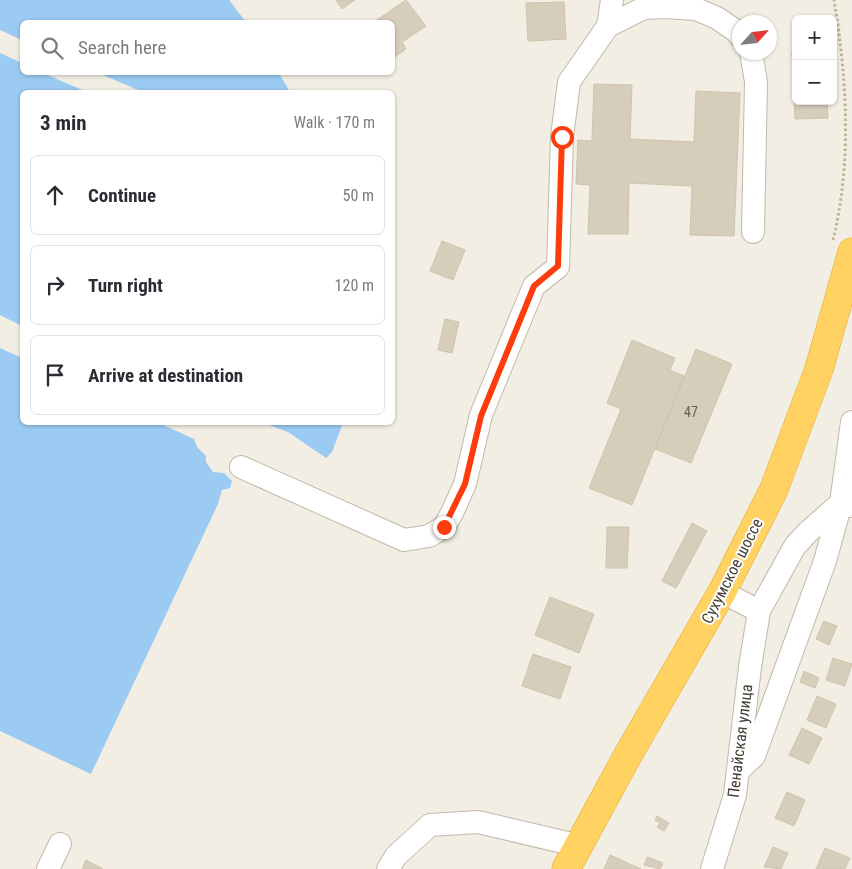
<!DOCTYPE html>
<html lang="en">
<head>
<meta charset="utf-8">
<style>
  body { margin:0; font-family:"Roboto Condensed",sans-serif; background:#f2f2f3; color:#2b2b33 }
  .controls { position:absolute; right:15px; top:15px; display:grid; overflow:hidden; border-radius:8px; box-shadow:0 1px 4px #0004 }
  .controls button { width:45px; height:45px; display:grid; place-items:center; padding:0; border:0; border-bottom:1px solid #e1e1e2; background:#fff; color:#2b2b33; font:25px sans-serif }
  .compass { position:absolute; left:732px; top:15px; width:45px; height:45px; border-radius:50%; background:#fff; box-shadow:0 1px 4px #0004; rotate:63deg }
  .stop { position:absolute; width:15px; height:15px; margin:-11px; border:4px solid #ff3c0d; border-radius:50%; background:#fff }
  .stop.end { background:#ff3c0d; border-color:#fff; box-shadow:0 1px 5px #0008 }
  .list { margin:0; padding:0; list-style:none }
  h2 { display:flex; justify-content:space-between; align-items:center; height:65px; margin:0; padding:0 20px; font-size:21px }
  h2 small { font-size:16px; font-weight:400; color:#7c7c81 }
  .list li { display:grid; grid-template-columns:32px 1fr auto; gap:15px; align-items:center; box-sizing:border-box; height:80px; margin:0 10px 10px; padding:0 10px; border:1px solid #e1e1e2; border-radius:8px }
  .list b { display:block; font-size:19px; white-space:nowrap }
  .list em { font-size:16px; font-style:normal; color:#7c7c81 }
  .icon { flex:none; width:28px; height:28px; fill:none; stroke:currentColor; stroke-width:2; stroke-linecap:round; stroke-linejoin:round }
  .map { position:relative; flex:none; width:852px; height:869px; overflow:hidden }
  .search { position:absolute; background:#fff; box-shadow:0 1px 4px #0004; left:20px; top:20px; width:375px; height:55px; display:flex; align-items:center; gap:12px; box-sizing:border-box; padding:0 18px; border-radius:8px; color:#7c7c81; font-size:19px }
  .panel { position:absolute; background:#fff; box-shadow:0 1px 4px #0004; left:20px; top:90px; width:375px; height:335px; border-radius:8px }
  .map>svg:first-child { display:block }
  .water { fill:#9bcbf3 }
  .building { fill:#d7cdbb; stroke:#cfc3ab }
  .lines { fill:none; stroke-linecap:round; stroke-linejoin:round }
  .minor-casing { stroke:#c1b9a8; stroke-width:24 }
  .highway-casing { stroke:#e4a82b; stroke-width:29 }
  .path { stroke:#c0b395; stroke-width:3; stroke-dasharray:2.5 2.5; stroke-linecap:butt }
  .minor { stroke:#fff; stroke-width:22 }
  .highway { stroke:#ffd261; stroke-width:28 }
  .route { stroke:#ff3c0d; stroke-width:6 }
  .labels { text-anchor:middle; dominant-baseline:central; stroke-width:4; stroke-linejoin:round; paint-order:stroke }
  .number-label { font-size:14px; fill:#696255 }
  .street-label { font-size:16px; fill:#443e33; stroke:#fff }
</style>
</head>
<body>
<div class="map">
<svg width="852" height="869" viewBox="0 0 852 869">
  <rect width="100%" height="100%" fill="#f2eee3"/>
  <g class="water">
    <polygon points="0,0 229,0 246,22 22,22 22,40 0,30"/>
    <polygon points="0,53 22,63 22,72 43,73 87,92 22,92 22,326 0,315"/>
    <polygon points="98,73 279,73 290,92 143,92"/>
    <polygon points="0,348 22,358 22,422 159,423 194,439 197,447 206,456 206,462 213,472 224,473 232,481 230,488 222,490 218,504 91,774 0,731"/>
    <polygon points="263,423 343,423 332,452 326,458 288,432"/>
  </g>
  <g class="building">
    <polygon points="336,0 355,0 342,9"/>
    <polygon points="406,0 426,26 402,42 406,49 392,59 392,22 374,22"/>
    <polygon points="564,2 566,39 528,41 526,3"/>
    <polygon points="792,52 796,52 796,101 827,101 828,118 795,119"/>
    <polygon points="594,84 632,85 630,139 694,142 696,91 740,93 734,236 690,235 692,186 629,183 628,234 588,234 590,185 576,184 578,140 592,141"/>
    <polygon points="442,241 465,250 453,280 430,271"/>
    <polygon points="445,319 459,322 452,353 438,350"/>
    <polygon points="632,340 675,358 670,370 684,376 632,505 589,488 621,409 607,403"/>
    <polygon points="696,349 732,364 691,463 655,449"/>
    <polygon points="692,523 707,531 676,588 662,581"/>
    <polygon points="607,527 629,527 627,568 606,568"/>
    <polygon points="550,597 594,614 579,653 535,635"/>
    <polygon points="824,621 837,626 829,645 816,639"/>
    <polygon points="533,654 571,667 560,699 522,686"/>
    <polygon points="833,658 852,664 845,686 826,680"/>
    <polygon points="804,671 819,678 815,688 800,682"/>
    <polygon points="817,696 836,704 826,728 807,720"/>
    <polygon points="802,728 822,738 809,764 789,755"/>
    <polygon points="787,792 805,800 794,826 775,818"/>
    <polygon points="657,816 669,823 664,831 657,827 660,823 655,820"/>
    <polygon points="773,847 788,853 781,869 764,867"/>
    <polygon points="825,848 850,858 845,869 816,869"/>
    <polygon points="610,855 641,869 604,869"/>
    <polygon points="647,857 663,863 660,869 644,865"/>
    <polygon points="86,860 103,869 82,869"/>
  </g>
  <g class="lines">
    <defs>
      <g id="minor">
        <polyline points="608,26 612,0"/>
        <polyline points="751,52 756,82 753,232"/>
        <polyline points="241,467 404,540 429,536 444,527 452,513 465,484 481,415 534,286 558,267 562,137 569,82 608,26 644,8 665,7 696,9 717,18 736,31 740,36"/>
        <polyline points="722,592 759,611 795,546 808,532 841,503 852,422"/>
        <polyline points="739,770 754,756 825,561 841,503 852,506"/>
        <polyline points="48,869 60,844"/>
        <polyline points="388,869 396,856 430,825 478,822 580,846"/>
        <polyline points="712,869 735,795 750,667 759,611"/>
      </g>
      <polyline id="highway" points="566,869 629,753 722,592 774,489 819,369 852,252"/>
    </defs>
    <use href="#minor" class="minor-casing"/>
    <use href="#highway" class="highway-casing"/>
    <path class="path" d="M833 240C852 163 847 78 834 0"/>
    <use href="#minor" class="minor"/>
    <use href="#highway" class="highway"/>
  </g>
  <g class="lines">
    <polyline class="route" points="444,527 465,484 481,416 534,286 558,266 562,137"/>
  </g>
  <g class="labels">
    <g class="number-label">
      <text x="691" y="412">47</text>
    </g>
    <g class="street-label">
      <text transform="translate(732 571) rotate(-63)">Сухумское шоссе</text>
      <text transform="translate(740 741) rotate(-83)">Пенайская улица</text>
    </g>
  </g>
</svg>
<div class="controls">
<button>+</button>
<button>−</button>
</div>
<svg class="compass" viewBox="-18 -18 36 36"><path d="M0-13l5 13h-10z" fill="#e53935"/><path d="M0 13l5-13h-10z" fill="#7c7c81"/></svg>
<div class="stop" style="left:562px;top:137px"></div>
<div class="stop end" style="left:444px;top:527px"></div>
<div class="search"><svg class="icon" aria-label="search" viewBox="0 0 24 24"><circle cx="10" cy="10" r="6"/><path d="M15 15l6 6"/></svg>Search here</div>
<section class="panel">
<h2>3 min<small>Walk · 170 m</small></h2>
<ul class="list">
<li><svg class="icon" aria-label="ahead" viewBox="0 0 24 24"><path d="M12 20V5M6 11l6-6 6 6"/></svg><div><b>Continue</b></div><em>50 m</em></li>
<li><svg class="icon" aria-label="right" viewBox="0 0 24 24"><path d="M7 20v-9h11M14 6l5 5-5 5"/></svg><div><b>Turn right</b></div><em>120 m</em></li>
<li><svg class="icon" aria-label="arrive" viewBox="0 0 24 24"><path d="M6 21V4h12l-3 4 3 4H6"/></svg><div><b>Arrive at destination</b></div></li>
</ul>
</section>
</div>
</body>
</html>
